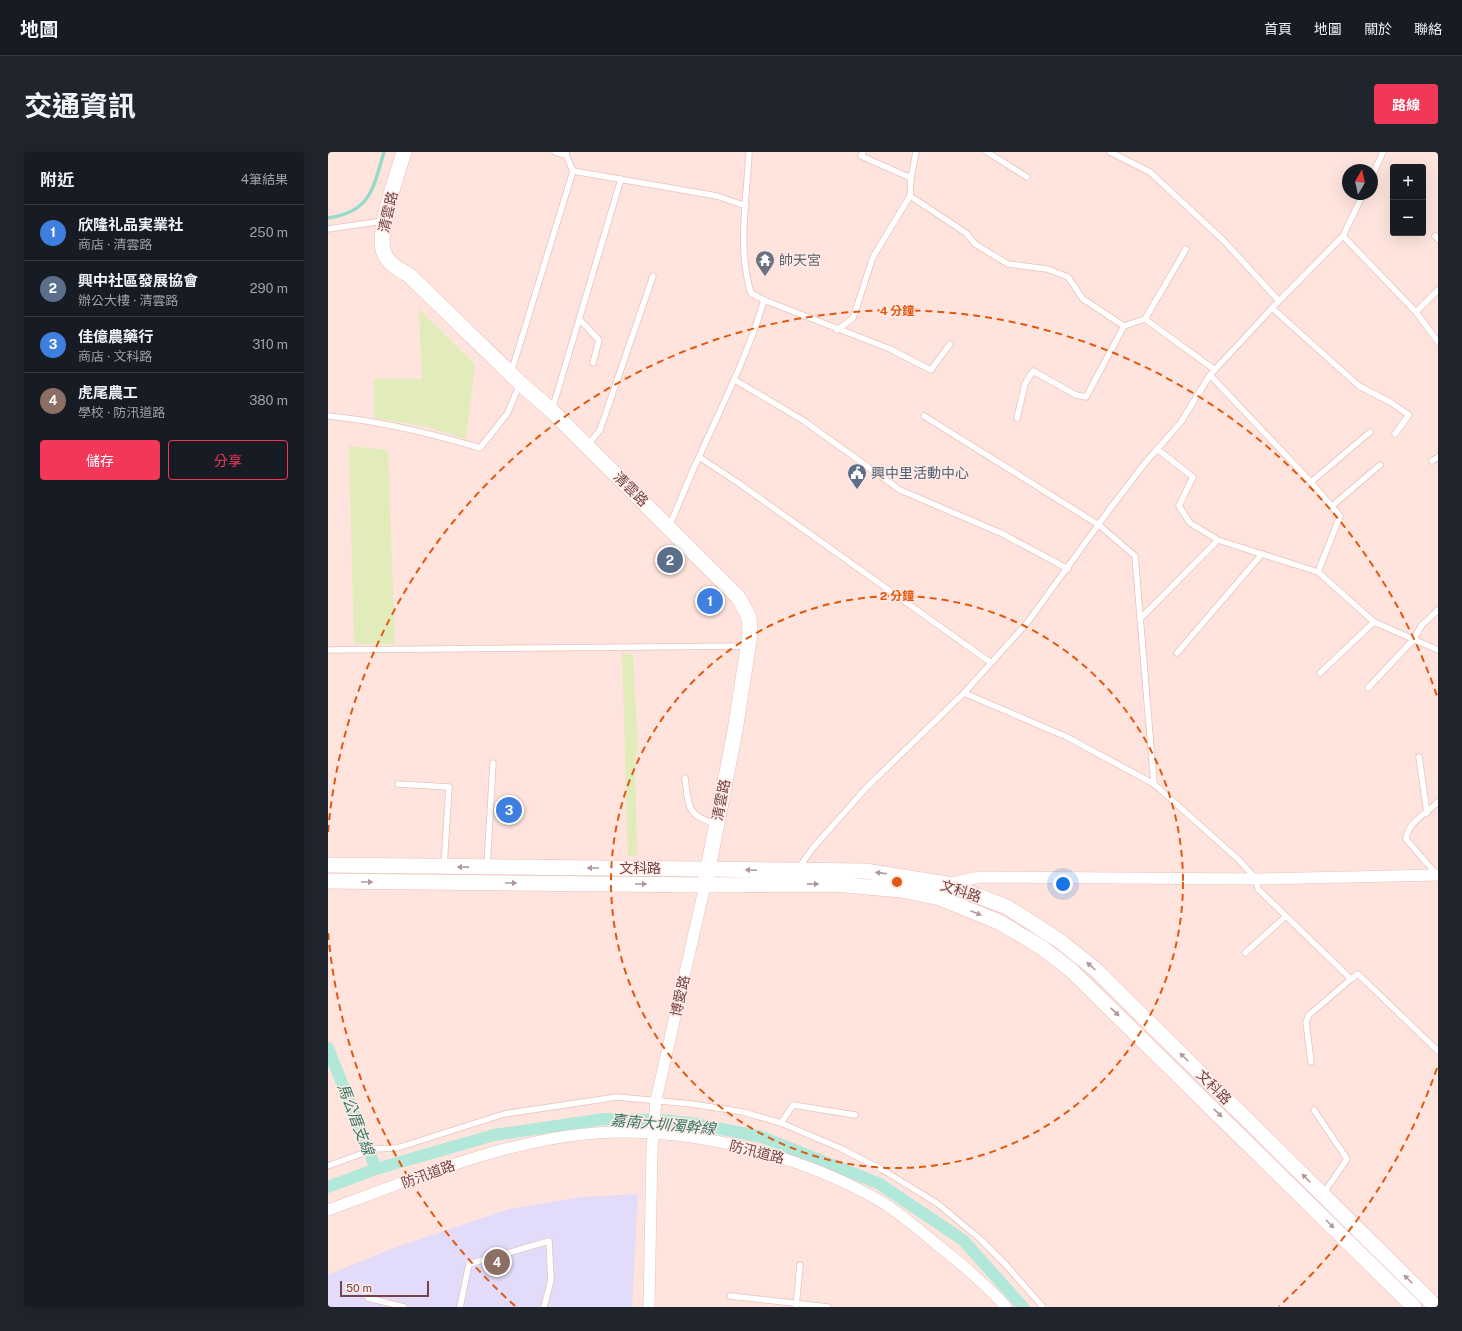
<!DOCTYPE html>
<html lang="zh-TW">
<head>
<meta charset="utf-8">
<style>
  body { margin:0; font-family:"Public Sans","Noto Sans TC",sans-serif; background:#20242c; color:#f1f3f6 }
  .controls { position:absolute; right:12px; top:12px; display:grid; overflow:hidden; border-radius:4px; box-shadow:0 4px 16px #0002 }
  .controls button { width:36px; height:36px; display:grid; place-items:center; padding:0; border:0; border-bottom:1px solid #363941; background:#171b24; color:#f1f3f6; font:20px sans-serif }
  .compass { position:absolute; left:1014px; top:12px; width:36px; height:36px; border-radius:50%; background:#171b24; box-shadow:0 4px 16px #0002; rotate:9deg }
  .scale { position:absolute; left:12px; bottom:10px; width:89px; box-sizing:border-box; padding-left:4px; border:2px solid #754446; border-top:0; font-size:11px; line-height:14px; white-space:nowrap; color:#754446; -webkit-text-stroke:3px #ffebe5; paint-order:stroke }
  .you { position:absolute; left:735px; top:732px; width:14px; height:14px; margin:-10px; border:3px solid #fff; border-radius:50%; background:#1a73e8; box-shadow:0 0 0 6px #1a73e833 }
  .badge { display:grid; place-items:center; width:26px; height:26px; border-radius:50%; background:#f33758; color:#fff; font-size:13px; font-weight:700 }
  .pin { position:absolute; translate:-50% -50%; border:2px solid #fff; box-shadow:0 1px 4px #0006 }
  .list { margin:0; padding:0; list-style:none }
  h2 { display:flex; justify-content:space-between; align-items:center; height:52px; margin:0; padding:0 16px; font-size:17px }
  h2 small { font-size:13px; font-weight:400; color:#9ea1a6 }
  .list li { display:grid; grid-template-columns:26px 1fr auto; gap:12px; align-items:center; box-sizing:border-box; height:56px; padding:0 16px; border-top:1px solid #363941 }
  .list b { display:block; font-size:15px; white-space:nowrap }
  .list p { margin:0; font-size:13px; white-space:nowrap; color:#9ea1a6 }
  .list em { font-size:13px; font-style:normal; color:#9ea1a6 }
  .actions { display:flex; gap:8px; padding:12px 16px }
  .actions a { flex:1; padding:9px 0; border:1px solid #f33758; border-radius:4px; text-align:center; font-size:14px; color:#f33758 }
  .actions .main { background:#f33758; color:#fff }
  .map { position:relative; flex:none; width:1110px; height:1155px; overflow:hidden; border-radius:4px }
  header { display:flex; align-items:center; gap:24px; box-sizing:border-box; height:56px; padding:0 20px; background:#171b24; border-bottom:1px solid #363941 }
  header strong { font-size:19px }
  nav { display:flex; gap:22px; margin-inline-start:auto; font-size:14px }
  .intro { display:flex; align-items:center; justify-content:space-between; box-sizing:border-box; height:96px; padding:0 24px }
  h1 { margin:0; font-size:28px }
  .button { padding:10px 18px; border-radius:4px; background:#f33758; color:#fff; font-size:14px; font-weight:700 }
  main { display:flex; gap:24px; padding:0 24px }
  aside { flex:1; background:#171b24; border-radius:4px; box-shadow:0 4px 16px #0002 }
  .map>svg:first-child { display:block }
  .education { fill:#e2dbfa }
  .green { fill:#e2ecbb }
  .lines { fill:none; stroke-linecap:round; stroke-linejoin:round }
  .stream { stroke:#96dbca; stroke-width:3.5 }
  .canal { stroke:#b1e8da; stroke-width:12 }
  .lane-casing { stroke:#e7c2be; stroke-width:7 }
  .street-casing { stroke:#e7c2be; stroke-width:12 }
  .secondary-casing { stroke:#eabcb8; stroke-width:16 }
  .lane { stroke:#fff; stroke-width:5.5 }
  .street { stroke:#fff; stroke-width:11 }
  .secondary { stroke:#fff; stroke-width:15 }
  .oneway { fill:#b39899 }
  .ring { fill:none; stroke:#e2580f; stroke-width:2; stroke-dasharray:7 5 }
  .labels { text-anchor:middle; dominant-baseline:central; stroke-width:3; stroke-linejoin:round; paint-order:stroke }
  .street-label { font-size:14px; fill:#754446; stroke:#ffebe5 }
  .worship-label { font-size:14px; fill:#5b616d; stroke:#ffebe5; text-anchor:start }
  .service-label { font-size:14px; fill:#4e5e75; stroke:#ffebe5; text-anchor:start }
  .water-label { font-size:15px; font-style:italic; fill:#357666; stroke:#ffebe5 }
  .centre { fill:#e2580f; stroke:#ffebe5; stroke-width:2 }
  .ring-label { font-size:12px; text-anchor:middle; font-weight:bold; fill:#e2580f; stroke:#ffebe5; stroke-width:3; stroke-linejoin:round; paint-order:stroke }
</style>
</head>
<body>
<header>
<strong>地圖</strong>
<nav><a>首頁</a><a>地圖</a><a>關於</a><a>聯絡</a></nav>
</header>
<div class="intro"><h1>交通資訊</h1><a class="button">路線</a></div>
<main>
<aside>
<h2>附近<small>4筆結果</small></h2>
<ul class="list">
<li><span class="badge" style="background:#3f7fe0">1</span><div><b>欣隆礼品実業社</b><p>商店 · 清雲路</p></div><em>250 m</em></li>
<li><span class="badge" style="background:#5c6f8a">2</span><div><b>興中社區發展協會</b><p>辦公大樓 · 清雲路</p></div><em>290 m</em></li>
<li><span class="badge" style="background:#3f7fe0">3</span><div><b>佳億農藥行</b><p>商店 · 文科路</p></div><em>310 m</em></li>
<li><span class="badge" style="background:#8d6e63">4</span><div><b>虎尾農工</b><p>學校 · 防汛道路</p></div><em>380 m</em></li>
</ul>
<div class="actions"><a class="main">儲存</a><a>分享</a></div>
</aside>
<div class="map">
<svg width="1110" height="1155" viewBox="0 0 1110 1155">
  <rect width="100%" height="100%" fill="#fee4dd"/>
  <polygon class="education" points="310,1042 304,1155 0,1155 0,1123 63,1097 181,1057 254,1045"/>
  <g class="green">
    <polygon points="91,157 147,212 138,287 95,274 46,266 46,227 94,227"/>
    <polygon points="21,294 60,298 67,492 26,492"/>
    <polygon points="294,501 305,503 310,601 307,604 309,704 300,704"/>
  </g>
  <g class="lines">
    <path class="stream" d="M0 66C43 60 45 36 56 0"/>
    <g class="canal">
      <polyline points="0,896 48,1017"/>
      <polyline points="0,1035 48,1017 166,983 276,967 335,968 363,971 434,985 550,1031 635,1088 695,1155"/>
    </g>
    <defs>
      <g id="lane">
        <polyline points="227,0 238,3"/>
        <polyline points="535,0 533,4 583,26 582,44"/>
        <polyline points="659,0 699,25"/>
        <polyline points="782,0 822,20 896,89 951,149"/>
        <polyline points="245,19 389,44 418,54"/>
        <polyline points="1044,24 1055,0"/>
        <polyline points="583,26 588,0"/>
        <polyline points="0,77 55,69"/>
        <polyline points="1015,84 1088,160 1110,190"/>
        <polyline points="1107,84 1110,87"/>
        <polyline points="436,148 562,197 603,218 622,192"/>
        <polyline points="944,156 1031,234 1062,250 1081,263 1067,282"/>
        <polyline points="1088,160 1110,138"/>
        <polyline points="817,167 858,97"/>
        <polyline points="252,168 271,188 265,211"/>
        <polyline points="509,178 525,166 545,105 582,44 638,81 647,92 680,112 719,117 740,125 755,147 796,174 817,167 887,218"/>
        <polyline points="183,221 245,19 238,3 238,0"/>
        <polyline points="882,223 983,330 1012,364 990,420 1046,470 1110,498"/>
        <polyline points="407,228 476,269 572,338 675,382 740,417"/>
        <polyline points="224,258 293,27"/>
        <path d="M0 264C52 269 102 281 152 296L179 262 192 232"/>
        <polyline points="596,264 771,373 807,404 826,632"/>
        <polyline points="689,266 697,232 705,219 748,243 758,245 796,174"/>
        <polyline points="260,293 272,278 325,124"/>
        <polyline points="829,297 865,325 851,354 862,371 890,388 990,420"/>
        <polyline points="371,305 409,330 662,510"/>
        <polyline points="1104,309 1110,305"/>
        <polyline points="983,330 1042,280"/>
        <polyline points="1004,354 1052,313"/>
        <path d="M341 375C351 352 360 328 371 305 394 253 420 203 436 148L423 141C409 96 419 46 421 0"/>
        <polyline points="812,467 890,388"/>
        <polyline points="0,498 420,494"/>
        <polyline points="849,501 934,402"/>
        <polyline points="992,521 1046,470"/>
        <polyline points="1040,536 1085,488 1094,473 1110,458"/>
        <polyline points="636,541 739,585 826,632 911,708 928,727 930,737 1023,827 1030,822 1110,899"/>
        <polyline points="1091,605 1099,661"/>
        <path d="M357 626C361 655 358 663 388 672"/>
        <polyline points="70,632 121,635 116,714"/>
        <polyline points="159,715 165,611"/>
        <polyline points="470,717 484,697 538,636 636,541 699,471 781,358 817,311 853,270 882,223 944,156 1015,84 1035,42"/>
        <path d="M1109 723 1078 687C1080 670 1098 662 1110 650"/>
        <polyline points="917,801 957,765"/>
        <polyline points="983,910 978,870 981,863 1023,827"/>
        <polyline points="986,958 1019,1007 995,1042"/>
        <polyline points="453,971 465,953 527,963"/>
        <polyline points="0,1014 46,997 69,996 176,962 289,945 364,952 415,960 453,971 512,996 555,1018 610,1052 651,1086 678,1113 715,1155"/>
        <polyline points="402,1144 500,1155"/>
        <polyline points="40,1146 76,1155"/>
        <polyline points="132,1155 141,1112 221,1089 223,1128 216,1155"/>
        <polyline points="468,1155 472,1113"/>
      </g>
      <g id="street">
        <polyline points="619,732 652,725 928,727 1110,723"/>
        <path d="M0 1058C85 1027 176 988 268 981 359 975 467 1001 547 1046 571 1059 599 1085 621 1102 641 1119 661 1135 678 1155"/>
        <polyline points="321,1155 324,997 328,948 377,733"/>
      </g>
      <g id="secondary">
        <path d="M76 0C69 24 48 79 56 101 60 112 72 118 81 123L192 231 224 259 410 445 421 465 422 482 407 579 378 727"/>
        <polyline points="0,713 537,719 619,732 679,755 732,789 768,818 1108,1155"/>
        <polyline points="0,729 377,733 506,732 573,738 612,746 671,770 713,795 742,817 1086,1155"/>
      </g>
    </defs>
    <use href="#lane" class="lane-casing"/>
    <use href="#street" class="street-casing"/>
    <use href="#secondary" class="secondary-casing"/>
    <use href="#lane" class="lane"/>
    <use href="#street" class="street"/>
    <use href="#secondary" class="secondary"/>
  </g>
  <defs><path id="oneway-solid" d="M-6-.8H1V-3.2L6.5 0L1 3.2V.8H-6Z"/></defs>
  <g class="oneway">
    <use href="#oneway-solid" transform="translate(135 715) rotate(-179)"/>
    <use href="#oneway-solid" transform="translate(265 716) rotate(-180)"/>
    <use href="#oneway-solid" transform="translate(423 718) rotate(-178)"/>
    <use href="#oneway-solid" transform="translate(553 721) rotate(-173)"/>
    <use href="#oneway-solid" transform="translate(39 730)"/>
    <use href="#oneway-solid" transform="translate(183 731)"/>
    <use href="#oneway-solid" transform="translate(313 732)"/>
    <use href="#oneway-solid" transform="translate(485 732) rotate(-1)"/>
    <use href="#oneway-solid" transform="translate(648 761) rotate(22)"/>
    <use href="#oneway-solid" transform="translate(763 814) rotate(-138)"/>
    <use href="#oneway-solid" transform="translate(787 860) rotate(44)"/>
    <use href="#oneway-solid" transform="translate(856 905) rotate(-135)"/>
    <use href="#oneway-solid" transform="translate(890 961) rotate(44)"/>
    <use href="#oneway-solid" transform="translate(978 1026) rotate(-135)"/>
    <use href="#oneway-solid" transform="translate(1002 1072) rotate(45)"/>
    <use href="#oneway-solid" transform="translate(1080 1127) rotate(-135)"/>
  </g>
  <g class="ring">
    <circle cx="569" cy="730" r="286"/>
    <path d="M1109 916A571 571 0 0 1 951 1154M187 1154A571 571 0 0 1 0 780M0 680A571 571 0 0 1 1109 544"/>
  </g>
  <defs>
    <symbol id="temple-pin" viewBox="-11 -11 22 30"><path d="M0 17L-7.5 6A9.5 9.5 0 1 1 7.5 6Z" fill="#6b7280" stroke="#ffebe5"/><path d="M0-6L5-2H3V0L6.5 2.5H4V6H1.5V3h-3V6H-4V2.5H-6.5L-3 0V-2H-5Z" fill="#fff"/></symbol>
    <symbol id="civic-pin" viewBox="-11 -11 22 30"><path d="M0 17L-7.5 6A9.5 9.5 0 1 1 7.5 6Z" fill="#5c6f8a" stroke="#ffebe5"/><path d="M-.6-6.5H3V-4.5H.6V-3L4-1V1h2V6H-6V1h2V-1L-.6-3ZM-1.2 2.5V6h2.4V2.5Z" fill="#fff"/></symbol>
  </defs>
  <g fill-rule="evenodd">
    <use href="#temple-pin" x="426" y="97" width="22" height="30"/>
    <use href="#civic-pin" x="518" y="310" width="22" height="30"/>
  </g>
  <g class="labels">
    <g class="street-label">
      <text transform="translate(60 60) rotate(-77)">清雲路</text>
      <text transform="translate(303 337) rotate(45)">清雲路</text>
      <text transform="translate(393 648) rotate(-79)">清雲路</text>
      <text x="312" y="716">文科路</text>
      <text transform="translate(633 739) rotate(18)">文科路</text>
      <text transform="translate(352 844) rotate(-77)">博愛路</text>
      <text transform="translate(886 935) rotate(45)">文科路</text>
      <text transform="translate(429 1000) rotate(14)">防汛道路</text>
      <text transform="translate(100 1022) rotate(-20)">防汛道路</text>
    </g>
    <g class="worship-label">
      <text x="451" y="108">帥天宮</text>
    </g>
    <g class="service-label">
      <text x="543" y="321">興中里活動中心</text>
    </g>
    <g class="water-label">
      <text transform="translate(28 967) rotate(69)">馬公厝支線</text>
      <text transform="translate(335 972) rotate(5)">嘉南大圳濁幹線</text>
    </g>
  </g>
  <circle cx="569" cy="730" r="6" class="centre"/>
  <g class="ring-label">
    <text x="569" y="163">4 分鐘</text>
    <text x="569" y="448">2 分鐘</text>
  </g>
</svg>
<div class="controls">
<button>+</button>
<button>−</button>
</div>
<svg class="compass" viewBox="-18 -18 36 36"><path d="M0-13l5 13h-10z" fill="#e53935"/><path d="M0 13l5-13h-10z" fill="#9ea1a6"/></svg>
<div class="scale">50 m</div>
<div class="you"></div>
<div class="pin badge" style="left:382px;top:449px;background:#3f7fe0">1</div>
<div class="pin badge" style="left:342px;top:408px;background:#5c6f8a">2</div>
<div class="pin badge" style="left:181px;top:658px;background:#3f7fe0">3</div>
<div class="pin badge" style="left:169px;top:1110px;background:#8d6e63">4</div>
</div>
</main>
</body>
</html>
